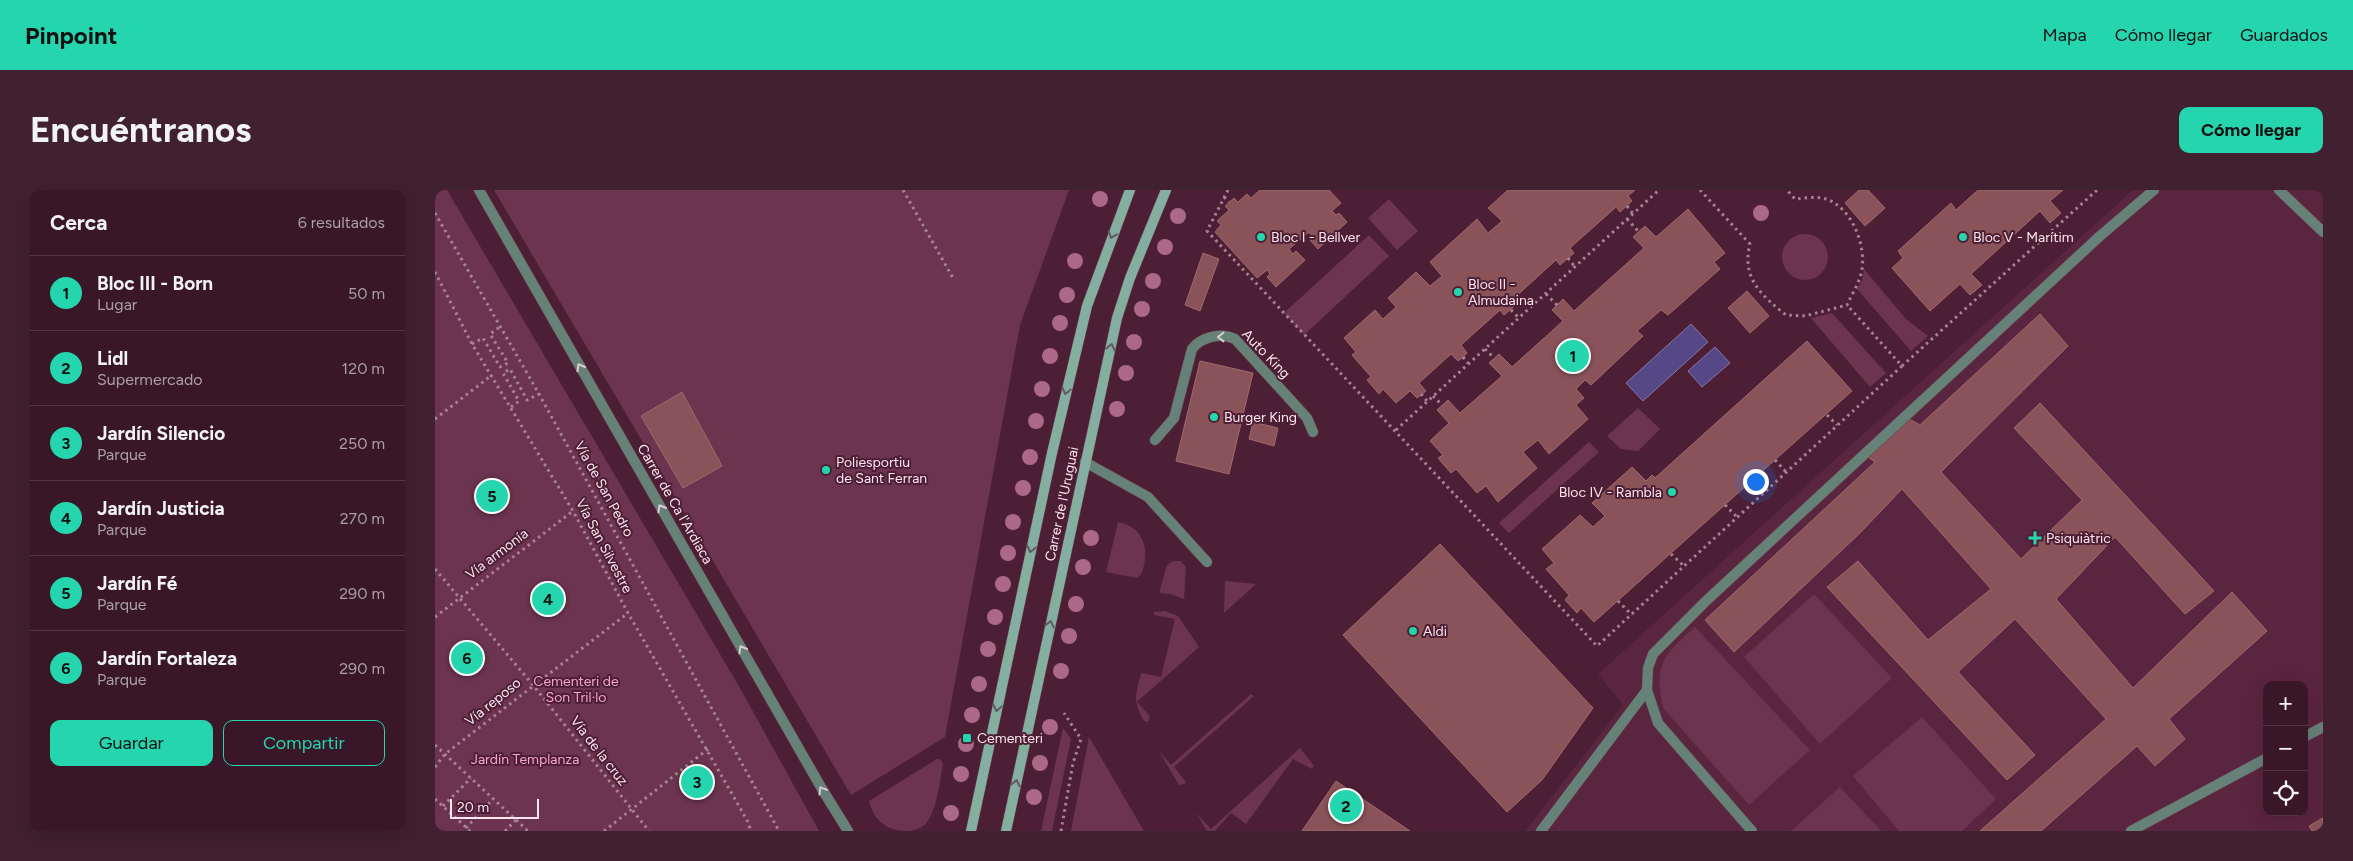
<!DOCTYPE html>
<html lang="es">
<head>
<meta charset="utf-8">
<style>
  body { margin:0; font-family:Figtree,sans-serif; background:#41202f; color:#f1f3f6 }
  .controls { position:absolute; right:15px; bottom:15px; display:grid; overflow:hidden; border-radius:10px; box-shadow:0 5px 20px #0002 }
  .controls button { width:45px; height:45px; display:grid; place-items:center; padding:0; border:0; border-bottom:1px solid #543644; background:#3a1727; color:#f1f3f6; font:25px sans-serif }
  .scale { position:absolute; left:15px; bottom:12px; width:89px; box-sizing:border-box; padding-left:5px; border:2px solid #fee5ee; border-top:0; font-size:14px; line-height:18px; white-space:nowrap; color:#fee5ee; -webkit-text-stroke:4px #4d1f34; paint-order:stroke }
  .you { position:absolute; left:1320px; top:291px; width:18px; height:18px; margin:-12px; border:4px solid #fff; border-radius:50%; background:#1a73e8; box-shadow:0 0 0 8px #1a73e833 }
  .badge { display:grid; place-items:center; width:32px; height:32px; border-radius:50%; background:#24d5ae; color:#111; font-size:16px; font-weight:700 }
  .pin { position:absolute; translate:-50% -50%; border:2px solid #fff; box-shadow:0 1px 5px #0006 }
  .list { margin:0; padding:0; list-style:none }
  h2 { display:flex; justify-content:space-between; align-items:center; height:65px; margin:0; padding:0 20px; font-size:21px }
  h2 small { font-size:16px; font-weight:400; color:#ab9fa7 }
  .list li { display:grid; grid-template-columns:32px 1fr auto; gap:15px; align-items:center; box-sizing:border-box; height:75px; padding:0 20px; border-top:1px solid #543644 }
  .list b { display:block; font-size:19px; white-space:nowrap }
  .list p { margin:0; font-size:16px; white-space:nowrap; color:#ab9fa7 }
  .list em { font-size:16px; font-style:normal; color:#ab9fa7 }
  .actions { display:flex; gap:10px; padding:15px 20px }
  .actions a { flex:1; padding:11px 0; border:1px solid #24d5ae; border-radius:10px; text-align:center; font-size:18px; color:#24d5ae }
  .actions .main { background:#24d5ae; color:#111 }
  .icon { flex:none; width:28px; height:28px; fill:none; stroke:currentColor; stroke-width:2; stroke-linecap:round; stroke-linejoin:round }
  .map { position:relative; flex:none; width:1888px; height:641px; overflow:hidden; border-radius:10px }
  header { display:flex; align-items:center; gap:30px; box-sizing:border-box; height:70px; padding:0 25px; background:#24d5ae; color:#111 }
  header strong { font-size:24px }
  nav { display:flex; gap:28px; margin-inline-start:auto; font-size:18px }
  .intro { display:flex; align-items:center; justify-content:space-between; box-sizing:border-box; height:120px; padding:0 30px }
  h1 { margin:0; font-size:35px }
  .button { padding:12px 22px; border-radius:10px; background:#24d5ae; color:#111; font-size:18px; font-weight:700 }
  main { display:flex; gap:30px; padding:0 30px }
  aside { flex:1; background:#3a1727; border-radius:10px; box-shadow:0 5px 20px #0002 }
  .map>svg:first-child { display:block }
  .built { fill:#5a253e; fill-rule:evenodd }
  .green { fill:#6c344e }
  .water { fill:#564786; stroke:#8876a5 }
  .building { fill:#8a5359; stroke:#a2686e }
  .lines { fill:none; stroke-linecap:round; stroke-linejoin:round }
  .lane-casing { stroke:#693f52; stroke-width:11 }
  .street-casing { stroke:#693f52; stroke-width:11 }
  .secondary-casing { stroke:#693f52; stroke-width:11 }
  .path { stroke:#a78493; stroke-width:3; stroke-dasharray:2.5 4; stroke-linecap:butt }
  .lane { stroke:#668178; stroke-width:10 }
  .street { stroke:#668178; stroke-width:10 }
  .secondary { stroke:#83aea0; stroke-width:10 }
  .tree { fill:#ab6985 }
  .oneway { stroke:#63585f }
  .oneway2 { stroke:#d8ccd0 }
  .poi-dot { fill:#24d5ae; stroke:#4d1f34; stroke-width:2 }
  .labels { text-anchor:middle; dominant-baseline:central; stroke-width:4; stroke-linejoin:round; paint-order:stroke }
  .poi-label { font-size:14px; fill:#fee5ee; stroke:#4d1f34; text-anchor:start }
  .street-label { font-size:14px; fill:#fee5ee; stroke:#4d1f34 }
  .park-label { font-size:14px; fill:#f8a6c8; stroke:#4d1f34 }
</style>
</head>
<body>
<header>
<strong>Pinpoint</strong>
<nav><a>Mapa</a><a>Cómo llegar</a><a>Guardados</a></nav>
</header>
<div class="intro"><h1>Encuéntranos</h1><a class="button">Cómo llegar</a></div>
<main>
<aside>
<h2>Cerca<small>6 resultados</small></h2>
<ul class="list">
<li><span class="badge">1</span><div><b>Bloc III - Born</b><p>Lugar</p></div><em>50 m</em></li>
<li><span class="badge">2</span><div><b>Lidl</b><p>Supermercado</p></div><em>120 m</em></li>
<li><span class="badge">3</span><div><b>Jardín Silencio</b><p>Parque</p></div><em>250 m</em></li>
<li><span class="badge">4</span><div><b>Jardín Justicia</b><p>Parque</p></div><em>270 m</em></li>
<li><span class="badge">5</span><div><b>Jardín Fé</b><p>Parque</p></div><em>290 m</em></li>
<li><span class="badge">6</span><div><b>Jardín Fortaleza</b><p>Parque</p></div><em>290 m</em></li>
</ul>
<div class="actions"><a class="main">Guardar</a><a>Compartir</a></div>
</aside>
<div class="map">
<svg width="1888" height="641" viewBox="0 0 1888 641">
  <rect width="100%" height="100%" fill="#4d1f34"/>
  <path class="built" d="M1698 0H1888V641H1090L1188 515 1163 484ZM1832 495H1869V622H1832Z"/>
  <g class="green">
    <polygon points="0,0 12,0 305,498 384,641 0,641"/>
    <polygon points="59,0 634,0 585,135 510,547 416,605"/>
    <polygon points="954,9 983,41 962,60 933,28"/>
    <circle cx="1370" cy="67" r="23"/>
    <polygon points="934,45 954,66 869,145 849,123"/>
    <polygon points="1429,79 1471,129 1493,146 1476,161 1422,99 1427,90"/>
    <polygon points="1397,123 1451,183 1435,197 1376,128"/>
    <polygon points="1203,218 1225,239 1203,261 1186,259 1172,246"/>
    <polygon points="1154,252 1164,262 1074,343 1064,333"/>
    <path d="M683 332C705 336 714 354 709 375 708 380 707 385 702 388L671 382Z"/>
    <polygon points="738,371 745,371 751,377 749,409 736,404 724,403 732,375"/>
    <polygon points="790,391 821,394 789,423"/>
    <polygon points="1379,404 1457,488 1385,554 1309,467"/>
    <path d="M730 421 743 426 764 457 702 512 715 526 713 532 709 531C697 508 701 506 706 483L726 487 740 429 719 425V422Z"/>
    <path d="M1260 437 1375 560 1314 615 1228 518C1219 474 1227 466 1260 437Z"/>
    <polygon points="816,504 819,506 739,577 751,592 750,594 744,595 724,561 736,575"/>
    <polygon points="1487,527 1561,609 1527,641 1464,641 1418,586"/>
    <polygon points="628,538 636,549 617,641 606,641"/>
    <polygon points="654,547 709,641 636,641"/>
    <polygon points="865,558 879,576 877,579 858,569 811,634 796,623 780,641 772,641 761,623 776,639"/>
    <path d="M502 569H505L508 573C505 590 503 613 494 629 490 637 481 641 472 641 452 641 439 631 434 611Z"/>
    <polygon points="1405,597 1446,641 1356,641"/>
  </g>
  <g class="water">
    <polygon points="1256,134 1273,152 1208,211 1191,193"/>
    <polygon points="1280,157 1295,173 1267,197 1253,181"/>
  </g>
  <g class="building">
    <polygon points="825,0 894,0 906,13 897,21 901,25 904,23 912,32 883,59 874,49 877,46 874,42 854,59 858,64 861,61 870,70 841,97 832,87 835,84 832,80 822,88 780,42 786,35 782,31 794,20 790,16 799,8 803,12 812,4 816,8"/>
    <polygon points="1073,0 1200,0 1193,6 1197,11 1185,22 1181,17 1135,58 1139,63 1125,75 1121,70 1078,109 1082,114 1069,125 1065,120 1026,155 1032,163 1028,167 1023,171 1016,164 984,193 991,201 982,208 975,201 961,213 948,199 944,204 932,190 936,187 917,165 921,162 909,148 940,120 948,129 961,117 953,108 981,82 995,96 1007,86 995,72 1042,29 1053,43 1067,31 1053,18"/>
    <polygon points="1424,0 1433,0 1450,18 1430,36 1410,13"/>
    <polygon points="1543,0 1628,0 1615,11 1626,23 1615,33 1605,21 1536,84 1547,95 1535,105 1525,94 1495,121 1457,78 1468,68 1463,61 1516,13 1521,20"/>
    <polygon points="1253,19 1290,63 1279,72 1285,79 1233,125 1226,120 1202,141 1208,146 1156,195 1150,190 1141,199 1149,208 1141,215 1153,229 1114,264 1103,250 1088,262 1102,278 1063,312 1051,296 1042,303 1021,279 1016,283 1003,268 1008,265 995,251 1014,233 1002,220 1013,210 1025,223 1067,186 1054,173 1064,164 1077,177 1128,131 1117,120 1128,109 1139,121 1209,58 1198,47 1210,36 1221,47"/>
    <polygon points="768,63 784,69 765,121 750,115"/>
    <polygon points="1312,101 1334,126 1315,143 1293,118"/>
    <polygon points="1605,124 1633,156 1506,282 1586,369 1647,310 1579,238 1605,213 1779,401 1750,424 1680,347 1621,409 1698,498 1797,402 1832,441 1734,529 1750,549 1720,576 1702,556 1606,641 1545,641 1671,529 1580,429 1523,482 1600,565 1572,590 1392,397 1423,371 1493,450 1556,399 1467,299 1424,344 1299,462 1270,430 1440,272 1430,265 1474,229 1485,235"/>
    <polygon points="1372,151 1417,201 1159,432 1146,418 1142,423 1130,410 1134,405 1111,379 1119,373 1107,359 1145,325 1158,337 1170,326 1157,313 1197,277 1211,291 1217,285 1220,288"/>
    <polygon points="765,171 818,183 794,284 741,271"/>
    <polygon points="247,202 287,276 248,298 206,226"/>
    <polygon points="818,232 843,238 839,256 814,249"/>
    <polygon points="1005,354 1158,518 1107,590 1072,622 908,445"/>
    <polygon points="901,591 975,641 867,641"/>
    <polygon points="1888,628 1888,641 1877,641 1874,636"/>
  </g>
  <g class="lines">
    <defs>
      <g id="lane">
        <polyline points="1844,0 1888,42"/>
        <path d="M720 250 739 228 757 159C766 147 786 142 800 149L872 228 878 242"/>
        <polyline points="650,272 713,307 772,372"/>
        <polyline points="1869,547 1888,537"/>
        <polyline points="1106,641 1212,500"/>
        <polyline points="1317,641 1223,533 1212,500 1213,478 1218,464 1271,411 1665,46 1719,0"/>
        <polyline points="1696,641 1832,568"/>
      </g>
      <polyline id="street" points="44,0 387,599 413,641"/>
      <g id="secondary">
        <polyline points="536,641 617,263 652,116 695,0"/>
        <polyline points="571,641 682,128 695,88 731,0"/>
      </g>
    </defs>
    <use href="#lane" class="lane-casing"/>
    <use href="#street" class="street-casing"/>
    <use href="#secondary" class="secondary-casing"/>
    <g class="path">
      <polyline points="468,0 518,88"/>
      <polyline points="793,0 772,41 1162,456 1467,176 1412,115"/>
      <path d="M1265 0 1315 54C1306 88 1327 106 1351 125L1370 126 1412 115C1417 104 1425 92 1427 79 1431 54 1416 17 1391 9 1381 6 1370 8 1360 9L1352 0"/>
      <polyline points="789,7 794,12"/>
      <polyline points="1192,16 1198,24"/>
      <polyline points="0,23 104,204 344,641"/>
      <polyline points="1192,29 1204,42"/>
      <polyline points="1133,68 1140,77"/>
      <polyline points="0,82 37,154 138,321 193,423 312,630 316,641"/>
      <polyline points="1111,104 1122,115"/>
      <polyline points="1076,120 1084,128"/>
      <polyline points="37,154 48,148 65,177 73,173 55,144 66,136"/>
      <polyline points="1050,159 1059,168"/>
      <polyline points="1028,167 1033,173"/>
      <polyline points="1467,176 1662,0"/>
      <polyline points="986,204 992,211"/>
      <polyline points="998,206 1007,215"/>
      <polyline points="76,217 84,211 68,183 75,179 92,210 104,204"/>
      <polyline points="1392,225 1402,235"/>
      <polyline points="0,229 57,185"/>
      <polyline points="961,240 1224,0"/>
      <polyline points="1340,270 1351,282"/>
      <polyline points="1290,315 1302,327"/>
      <polyline points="1236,364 1249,376"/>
      <polyline points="0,379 98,495 214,641"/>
      <polyline points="1183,411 1197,425"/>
      <polyline points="0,427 138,321"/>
      <polyline points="0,555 93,641"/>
      <polyline points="0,577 10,564 193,423"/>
      <polyline points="0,609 35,641"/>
      <polyline points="8,616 36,588"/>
      <polyline points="31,638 58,609"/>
      <polyline points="70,641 81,630"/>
      <polyline points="169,641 273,559"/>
      <polyline points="626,641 638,573 646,549 629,523"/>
    </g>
    <use href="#lane" class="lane"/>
    <use href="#street" class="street"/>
    <use href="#secondary" class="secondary"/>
  </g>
  <g class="tree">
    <circle cx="665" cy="9" r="8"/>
    <circle cx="1326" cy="23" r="8"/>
    <circle cx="743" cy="26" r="8"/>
    <circle cx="730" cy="57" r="8"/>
    <circle cx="640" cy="71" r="8"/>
    <circle cx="718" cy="91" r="8"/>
    <circle cx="632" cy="105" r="8"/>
    <circle cx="707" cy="119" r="8"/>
    <circle cx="625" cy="133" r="8"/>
    <circle cx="699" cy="152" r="8"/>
    <circle cx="615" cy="166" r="8"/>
    <circle cx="691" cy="183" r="8"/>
    <circle cx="607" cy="199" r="8"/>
    <circle cx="682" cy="219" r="8"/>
    <circle cx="601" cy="231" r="8"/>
    <circle cx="595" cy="267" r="8"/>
    <circle cx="588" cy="298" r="8"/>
    <circle cx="578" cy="332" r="8"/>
    <circle cx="656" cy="348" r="8"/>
    <circle cx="573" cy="363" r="8"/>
    <circle cx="648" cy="377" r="8"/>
    <circle cx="568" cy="394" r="8"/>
    <circle cx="641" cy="414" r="8"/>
    <circle cx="560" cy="427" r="8"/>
    <circle cx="634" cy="446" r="8"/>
    <circle cx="553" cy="459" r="8"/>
    <circle cx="626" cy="481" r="8"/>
    <circle cx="544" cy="494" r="8"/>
    <circle cx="537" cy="525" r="8"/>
    <circle cx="615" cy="537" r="8"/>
    <circle cx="531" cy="554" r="8"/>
    <circle cx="605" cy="573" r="8"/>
    <circle cx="526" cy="584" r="8"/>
    <circle cx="599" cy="607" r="8"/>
    <circle cx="516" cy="623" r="8"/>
  </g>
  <defs><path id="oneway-chevron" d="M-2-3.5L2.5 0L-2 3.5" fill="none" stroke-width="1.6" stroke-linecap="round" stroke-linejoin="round" transform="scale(1.25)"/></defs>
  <g class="oneway">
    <use href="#oneway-chevron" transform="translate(677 45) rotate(112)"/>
    <use href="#oneway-chevron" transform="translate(676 157) rotate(-77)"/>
    <use href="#oneway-chevron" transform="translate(631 201) rotate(103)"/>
    <use href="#oneway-chevron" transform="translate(596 359) rotate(102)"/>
    <use href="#oneway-chevron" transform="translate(615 434) rotate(-78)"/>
    <use href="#oneway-chevron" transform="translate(562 518) rotate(102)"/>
    <use href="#oneway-chevron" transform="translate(581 593) rotate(-78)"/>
  </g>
  <g class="oneway2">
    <use href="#oneway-chevron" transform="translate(786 147) rotate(180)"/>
    <use href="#oneway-chevron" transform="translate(145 177) rotate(-120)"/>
    <use href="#oneway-chevron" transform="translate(226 318) rotate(-120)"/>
    <use href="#oneway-chevron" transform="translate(307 459) rotate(-120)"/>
    <use href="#oneway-chevron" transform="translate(387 600) rotate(-121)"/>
  </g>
  <g class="poi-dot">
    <circle cx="826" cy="47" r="5"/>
    <circle cx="1528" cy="47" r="5"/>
    <circle cx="1023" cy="102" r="5"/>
    <circle cx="779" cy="227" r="5"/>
    <circle cx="391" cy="280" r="5"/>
    <circle cx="1237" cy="302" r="5"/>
    <path d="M1597.5 340.5h5v5h5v5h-5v5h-5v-5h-5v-5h5z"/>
    <circle cx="978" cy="441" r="5"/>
    <rect x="527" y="543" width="10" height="10" rx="2.5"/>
  </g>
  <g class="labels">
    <g class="poi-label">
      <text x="836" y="47">Bloc I - Bellver</text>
      <text x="1538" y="47">Bloc V - Marítim</text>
      <text x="1033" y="94">Bloc II -<tspan x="1033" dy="16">Almudaina</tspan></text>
      <text x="789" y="227">Burger King</text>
      <text x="401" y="272">Poliesportiu<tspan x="401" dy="16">de Sant Ferran</tspan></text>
      <text x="1227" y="302" text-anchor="end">Bloc IV - Rambla</text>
      <text x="1611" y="348">Psiquiàtric</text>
      <text x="988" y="441">Aldi</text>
      <text x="542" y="548">Cementeri</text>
    </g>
    <g class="street-label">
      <text transform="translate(831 164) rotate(46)">Auto King</text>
      <text transform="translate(169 299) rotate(61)">Vía de San Pedro</text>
      <text transform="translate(240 314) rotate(60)">Carrer de Ca l'Ardiaca</text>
      <text transform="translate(627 314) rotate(-78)">Carrer de l'Uruguai</text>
      <text transform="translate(169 356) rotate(62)">Vía San Silvestre</text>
      <text transform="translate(62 364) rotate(-37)">Vía armonía</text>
      <text transform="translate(58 512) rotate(-39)">Vía reposo</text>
      <text transform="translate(164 561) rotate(52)">Vía de la cruz</text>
    </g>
    <g class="park-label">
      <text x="141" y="491">Cementeri de<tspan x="141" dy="16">Son Tril·lo</tspan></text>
      <text x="90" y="569">Jardín Templanza</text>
    </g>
  </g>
</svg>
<div class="controls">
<button>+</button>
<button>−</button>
<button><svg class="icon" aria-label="locate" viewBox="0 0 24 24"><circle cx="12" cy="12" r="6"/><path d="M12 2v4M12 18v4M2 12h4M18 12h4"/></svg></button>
</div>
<div class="scale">20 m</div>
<div class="you"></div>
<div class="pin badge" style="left:1138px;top:166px">1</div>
<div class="pin badge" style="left:911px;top:616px">2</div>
<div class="pin badge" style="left:262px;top:592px">3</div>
<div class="pin badge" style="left:113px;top:409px">4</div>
<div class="pin badge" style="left:57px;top:306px">5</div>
<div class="pin badge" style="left:32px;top:468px">6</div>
</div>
</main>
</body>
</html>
